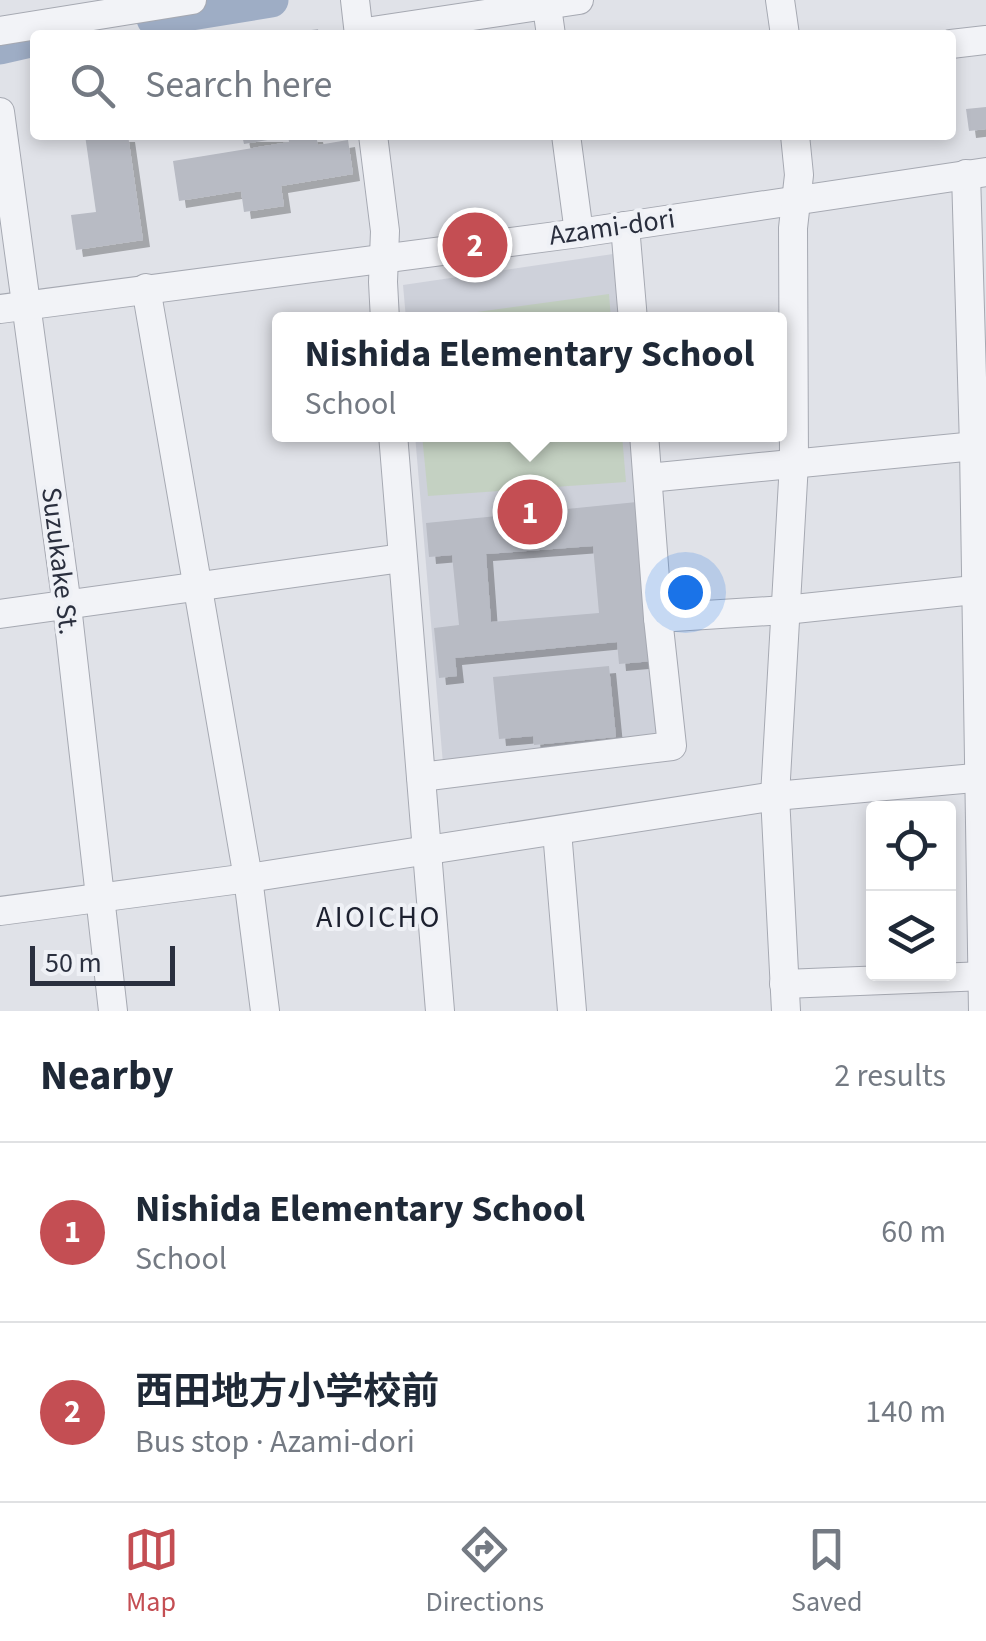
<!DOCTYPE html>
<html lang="en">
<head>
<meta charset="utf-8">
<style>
  body { margin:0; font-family:"Source Sans 3","Noto Sans JP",sans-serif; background:#f6f6f7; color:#1f2937 }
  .controls { position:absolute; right:30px; bottom:30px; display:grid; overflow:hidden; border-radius:10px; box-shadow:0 5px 15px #0003 }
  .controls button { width:90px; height:90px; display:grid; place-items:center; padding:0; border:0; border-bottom:2px solid #e0e1e3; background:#fff; color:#1f2937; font:50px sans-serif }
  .scale { position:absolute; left:30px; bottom:25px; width:145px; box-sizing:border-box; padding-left:10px; border:5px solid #2a2f3e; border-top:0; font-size:28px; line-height:35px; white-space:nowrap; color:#2a2f3e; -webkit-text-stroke:8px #eff1f6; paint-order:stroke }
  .you { position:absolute; left:685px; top:592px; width:35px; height:35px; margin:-25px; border:8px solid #fff; border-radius:50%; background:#1a73e8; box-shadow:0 0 0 15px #1a73e833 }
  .badge { display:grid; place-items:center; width:65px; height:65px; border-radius:50%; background:#c44e53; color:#fff; font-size:32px; font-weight:700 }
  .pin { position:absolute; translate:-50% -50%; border:5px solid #fff; box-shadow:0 2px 10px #0006 }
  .popup { position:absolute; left:272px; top:312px; width:515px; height:130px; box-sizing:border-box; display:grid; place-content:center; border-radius:10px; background:#fff; filter:drop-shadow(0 2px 8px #0005); font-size:32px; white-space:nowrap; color:#747a83 }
  .popup b { font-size:38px; color:#1f2937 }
  .popup::after { content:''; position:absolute; left:50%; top:100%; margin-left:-20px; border:20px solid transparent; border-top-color:#fff }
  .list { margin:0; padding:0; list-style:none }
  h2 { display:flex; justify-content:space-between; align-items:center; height:130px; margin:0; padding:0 40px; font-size:42px }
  h2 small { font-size:32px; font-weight:400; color:#747a83 }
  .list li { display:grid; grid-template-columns:65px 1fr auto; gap:30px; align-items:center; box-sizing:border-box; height:180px; padding:0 40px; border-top:2px solid #e0e1e3 }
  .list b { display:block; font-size:38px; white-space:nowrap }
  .list p { margin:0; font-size:32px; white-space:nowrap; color:#747a83 }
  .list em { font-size:32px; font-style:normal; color:#747a83 }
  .icon { flex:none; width:55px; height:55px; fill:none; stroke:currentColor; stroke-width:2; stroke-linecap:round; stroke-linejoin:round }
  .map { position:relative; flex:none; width:986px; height:1011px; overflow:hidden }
  .search { position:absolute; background:#fff; box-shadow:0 5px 15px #0003; left:30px; right:30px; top:30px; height:110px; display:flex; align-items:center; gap:25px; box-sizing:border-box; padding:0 35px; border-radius:10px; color:#747a83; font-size:38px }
  .sheet { height:490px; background:#fff }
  nav { display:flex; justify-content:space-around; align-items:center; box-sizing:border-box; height:140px; border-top:2px solid #e0e1e3; background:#fff; font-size:28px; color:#747a83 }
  nav a { display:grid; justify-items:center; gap:5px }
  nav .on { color:#c44e53 }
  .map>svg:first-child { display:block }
  .built { fill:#ced1da }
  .green { fill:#c4d1c2 }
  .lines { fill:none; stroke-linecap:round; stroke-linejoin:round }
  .river { stroke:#9eadc5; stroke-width:35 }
  .building { fill:#b8bbc4; fill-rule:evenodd; filter:url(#shadow) }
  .minor-casing { stroke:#a6a9b2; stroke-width:30 }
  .minor { stroke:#f2f3f7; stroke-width:28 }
  .labels { text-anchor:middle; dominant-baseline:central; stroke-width:8; stroke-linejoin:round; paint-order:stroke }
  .street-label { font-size:28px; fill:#2a2f3e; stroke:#eff1f6 }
  .neighbourhood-label { font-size:30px; letter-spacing:2.5px; fill:#1c202f; stroke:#eff1f6 }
</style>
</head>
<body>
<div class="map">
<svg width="986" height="1011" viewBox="0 0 986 1011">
  <defs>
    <filter id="shadow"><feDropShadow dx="7" dy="7" stdDeviation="0" flood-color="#0004"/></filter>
  </defs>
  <rect width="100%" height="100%" fill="#e0e2e8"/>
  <g class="built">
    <polygon points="613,254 619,319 406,319 403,285"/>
    <polygon points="415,435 631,435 662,738 443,764"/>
  </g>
  <g class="green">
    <polygon points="609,294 611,319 425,319"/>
    <polygon points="422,435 622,435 626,482 428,496"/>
  </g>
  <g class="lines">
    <g class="river">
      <polyline points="154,19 271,0"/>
      <polyline points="0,47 35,39"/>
    </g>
  </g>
  <g class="building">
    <polygon points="318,29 319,35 293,35 292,33"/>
    <polygon points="986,107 986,129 969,131 966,109"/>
    <polygon points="85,135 128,135 143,240 76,250 71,215 96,212"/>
    <polygon points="242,135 285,135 285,137 244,144"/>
    <polygon points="288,135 316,135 318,145 348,140 353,174 281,186 284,206 244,212 241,191 179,201 173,161 289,142"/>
    <path d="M637 502 653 661 619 664 617 642 455 658 457 676 439 678 434 628 459 625 452 555 429 557 426 523ZM593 546 599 613 491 622 486 554Z"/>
    <polygon points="609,666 616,737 534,745 533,736 499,739 493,677"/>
  </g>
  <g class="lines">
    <defs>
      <g id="minor">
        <polyline points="355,0 359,35"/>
        <polyline points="546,0 551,35"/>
        <polyline points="780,0 785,35"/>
        <polyline points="0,31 192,0"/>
        <polyline points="359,33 579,0"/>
        <polyline points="951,44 986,40"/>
        <polyline points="0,112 67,606 113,1011"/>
        <polyline points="373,135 385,231 383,282 385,320"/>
        <polyline points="566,135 579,233"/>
        <polyline points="966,174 974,446 983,1011"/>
        <polyline points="625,226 633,320"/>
        <polyline points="146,288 248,878 265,1011"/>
        <polyline points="0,309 579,233 986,172"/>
        <polyline points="393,434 440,1011"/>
        <polyline points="648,478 986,445"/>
        <polyline points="0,614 402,558"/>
        <polyline points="658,618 785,610 974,590"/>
        <polyline points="421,777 672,746 658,618 644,434"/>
        <polyline points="557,831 572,1011"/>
        <polyline points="0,911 248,878 775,796 986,777"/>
        <polyline points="784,984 986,976"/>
        <polyline points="786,1011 775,796 794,463 793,228 799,175 795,135"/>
      </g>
    </defs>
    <use href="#minor" class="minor-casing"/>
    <use href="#minor" class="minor"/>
  </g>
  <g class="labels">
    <g class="street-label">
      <text transform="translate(612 227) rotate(-8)">Azami-dori</text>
      <text transform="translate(60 561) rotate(83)">Suzukake St.</text>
    </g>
    <g class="neighbourhood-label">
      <text x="379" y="917">AIOICHO</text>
    </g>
  </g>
</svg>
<div class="controls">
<button><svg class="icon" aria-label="locate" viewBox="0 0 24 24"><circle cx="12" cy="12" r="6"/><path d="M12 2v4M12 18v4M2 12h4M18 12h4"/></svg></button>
<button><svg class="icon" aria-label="layers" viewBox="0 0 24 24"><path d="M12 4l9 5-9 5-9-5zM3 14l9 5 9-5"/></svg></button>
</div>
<div class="scale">50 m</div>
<div class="you"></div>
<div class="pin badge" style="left:530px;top:512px">1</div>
<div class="popup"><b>Nishida Elementary School</b>School</div>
<div class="pin badge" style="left:475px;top:245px">2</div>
<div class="search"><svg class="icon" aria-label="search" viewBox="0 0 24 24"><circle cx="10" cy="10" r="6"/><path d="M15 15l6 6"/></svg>Search here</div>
</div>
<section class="sheet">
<h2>Nearby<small>2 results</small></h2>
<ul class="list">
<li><span class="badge">1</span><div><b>Nishida Elementary School</b><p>School</p></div><em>60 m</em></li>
<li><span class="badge">2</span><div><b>西田地方小学校前</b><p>Bus stop · Azami-dori</p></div><em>140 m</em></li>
</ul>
</section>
<nav>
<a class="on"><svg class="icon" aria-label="map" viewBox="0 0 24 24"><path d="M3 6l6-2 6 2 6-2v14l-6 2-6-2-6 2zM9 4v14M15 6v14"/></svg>Map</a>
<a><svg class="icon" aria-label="directions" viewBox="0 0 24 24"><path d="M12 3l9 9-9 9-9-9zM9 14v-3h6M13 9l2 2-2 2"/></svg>Directions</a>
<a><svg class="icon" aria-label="saved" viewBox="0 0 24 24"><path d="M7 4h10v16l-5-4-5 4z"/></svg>Saved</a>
</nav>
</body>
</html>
